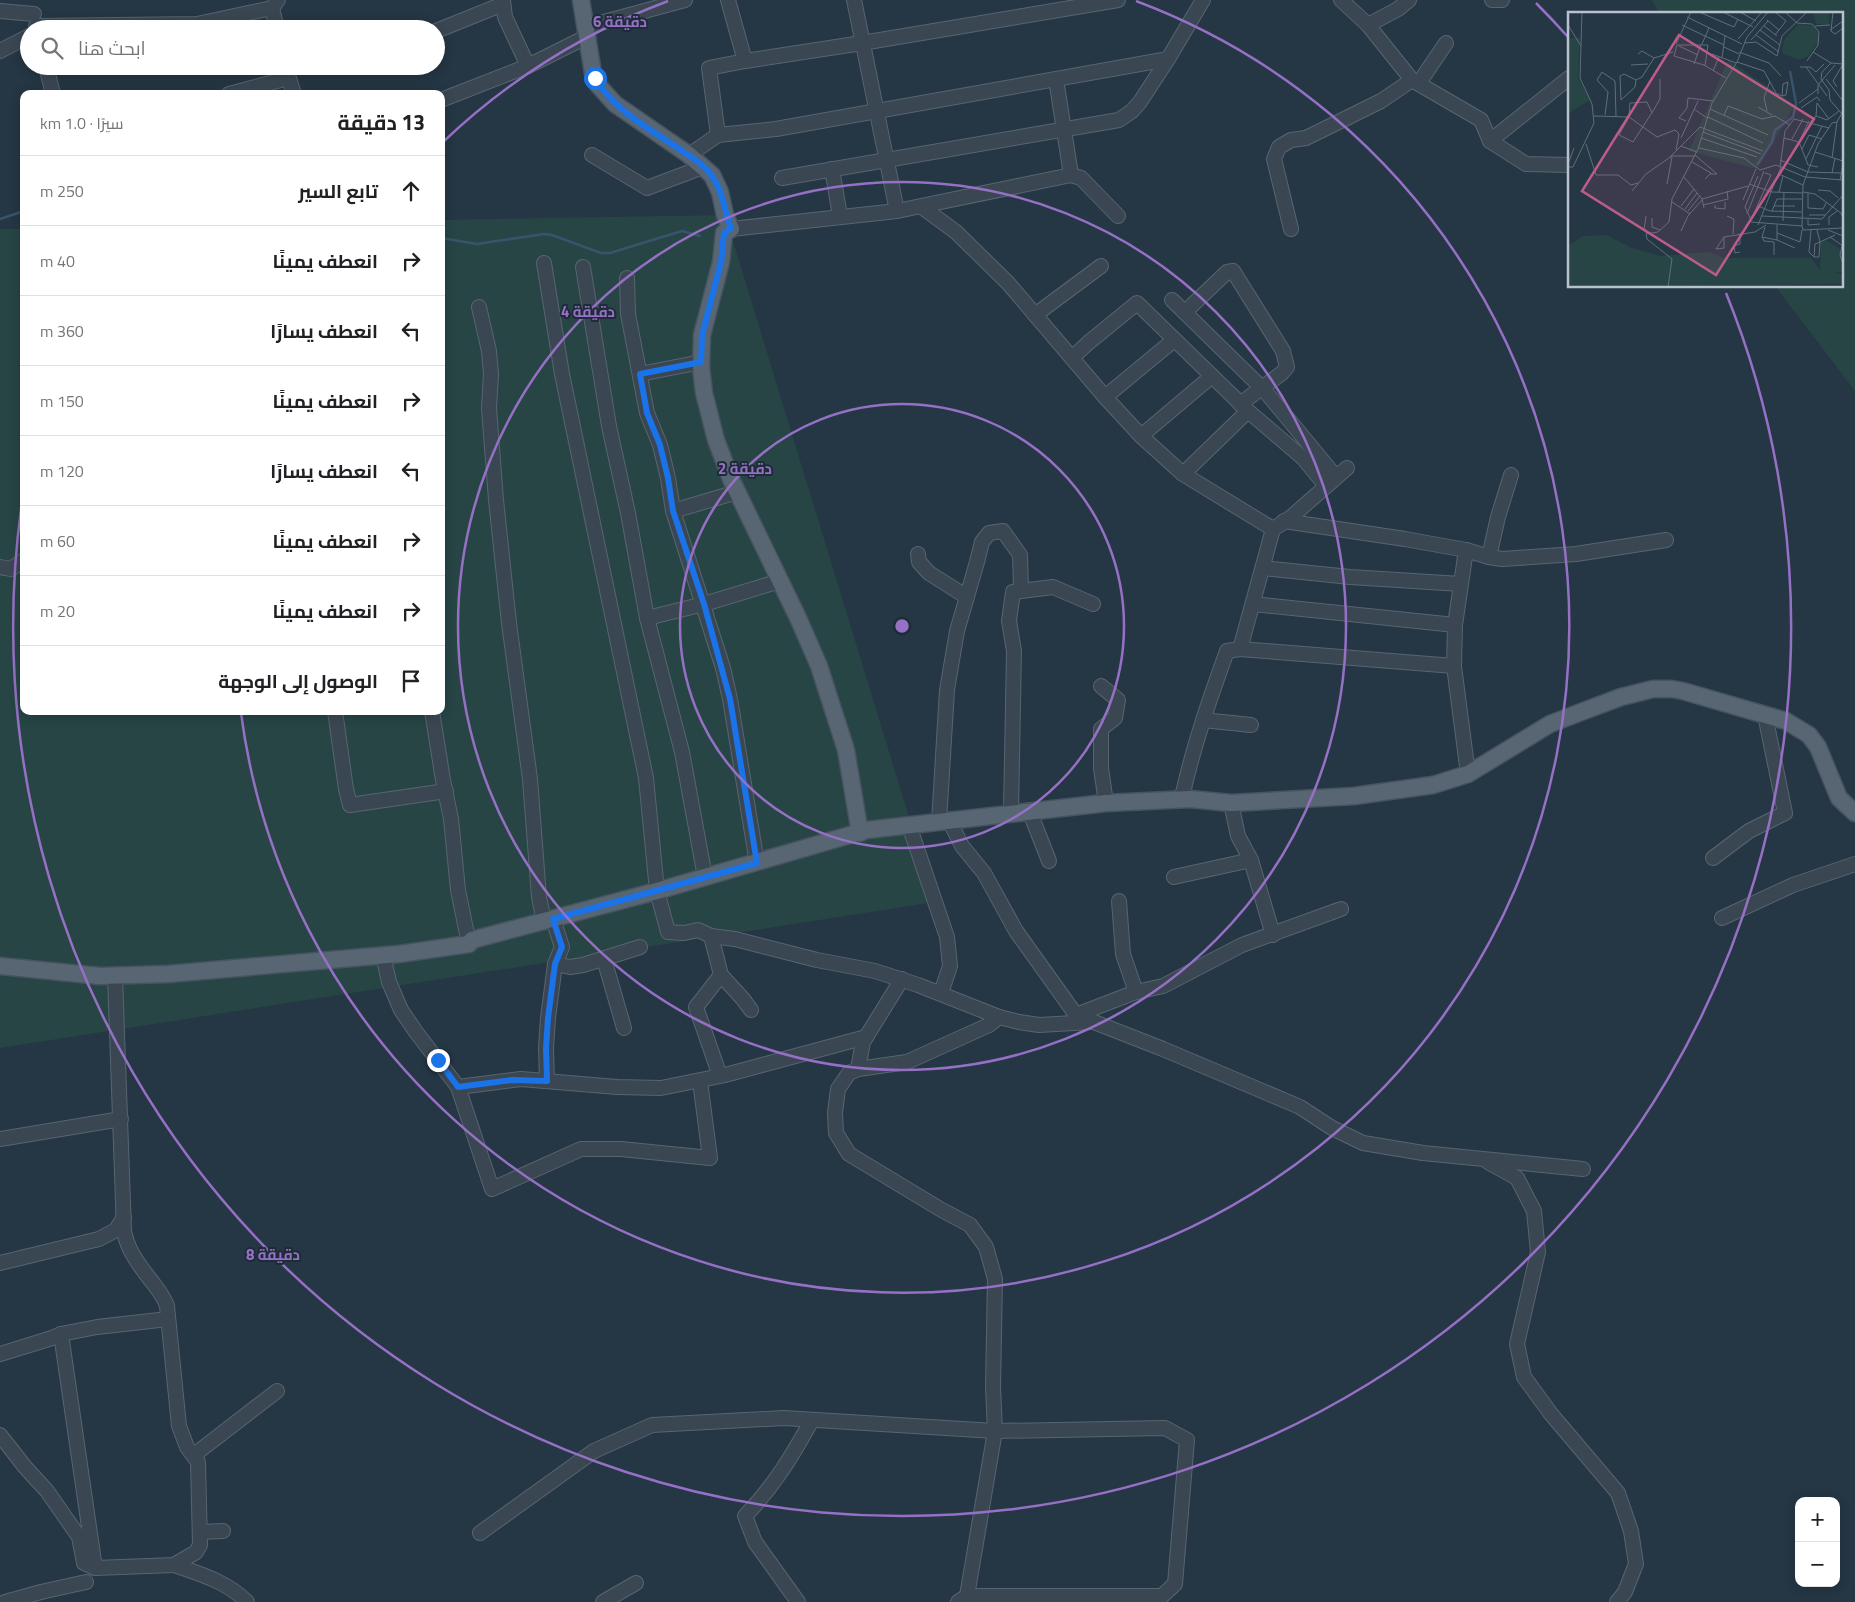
<!DOCTYPE html>
<html lang="ar">
<head>
<meta charset="utf-8">
<style>
  body { margin:0; font-family:"Titillium Web",Cairo,sans-serif; background:#f2f2f2; color:#202124; direction:rtl }
  .controls { position:absolute; right:15px; bottom:15px; display:grid; overflow:hidden; border-radius:10px; box-shadow:0 2px 12px #0003 }
  .controls button { width:45px; height:45px; display:grid; place-items:center; padding:0; border:0; border-bottom:1px solid #e0e0e0; background:#fff; color:#202124; font:25px sans-serif }
  .stop { position:absolute; width:15px; height:15px; margin:-11px; border:4px solid #1a73e8; border-radius:50%; background:#fff }
  .stop.end { background:#1a73e8; border-color:#fff; box-shadow:0 1px 5px #0008 }
  .list { margin:0; padding:0; list-style:none }
  h2 { display:flex; justify-content:space-between; align-items:center; height:65px; margin:0; padding:0 20px; font-size:21px }
  h2 small { font-size:16px; font-weight:400; color:#757577 }
  .list li { display:grid; grid-template-columns:32px 1fr auto; gap:15px; align-items:center; box-sizing:border-box; height:70px; padding:0 20px; border-top:1px solid #e0e0e0 }
  .list b { display:block; font-size:19px; white-space:nowrap }
  .list em { font-size:16px; font-style:normal; color:#757577 }
  .icon { flex:none; width:28px; height:28px; fill:none; stroke:currentColor; stroke-width:2; stroke-linecap:round; stroke-linejoin:round }
  .map { position:relative; flex:none; width:1855px; height:1602px; overflow:hidden; direction:ltr }
  .search { position:absolute; background:#fff; box-shadow:0 2px 12px #0003; left:20px; top:20px; width:425px; height:55px; display:flex; align-items:center; gap:12px; box-sizing:border-box; padding:0 18px; border-radius:28px; color:#757577; font-size:19px }
  .panel { position:absolute; background:#fff; box-shadow:0 2px 12px #0003; left:20px; top:90px; width:425px; height:625px; border-radius:10px; direction:rtl }
  .map>svg:first-child { display:block }
  .green { fill:#274545 }
  .lines { fill:none; stroke-linecap:round; stroke-linejoin:round }
  .stream { stroke:#38546c; stroke-width:2.5 }
  .minor-casing { stroke:#586571; stroke-width:16 }
  .major-casing { stroke:#465360; stroke-width:19 }
  .minor { stroke:#3a4753; stroke-width:14 }
  .major { stroke:#586673; stroke-width:16 }
  .route { stroke:#1a73e8; stroke-width:6 }
  .ring { fill:none; stroke:#9670c5; stroke-width:2.5 }
  .inset-river { fill:none; stroke:#38546c; stroke-width:2.5 }
  .inset-road { fill:none; stroke:#5f6e7b; stroke-width:1 }
  .view { fill:#be5c89; fill-opacity:0.15; stroke:#be5c89; stroke-width:2.5 }
  .inset-edge { fill:none; stroke:#b7c2cd; stroke-width:2.5 }
  .centre { fill:#9670c5; stroke:#1e2c39; stroke-width:2.5 }
  .ring-label { font-size:15px; text-anchor:middle; font-weight:bold; fill:#9670c5; stroke:#1e2c39; stroke-width:4; stroke-linejoin:round; paint-order:stroke }
</style>
</head>
<body>
<div class="map">
<svg width="1855" height="1602" viewBox="0 0 1855 1602">
  <rect width="100%" height="100%" fill="#253644"/>
  <g class="green">
    <polygon points="1652,0 1855,0 1855,391 1775,286 1841,286 1841,14 1660,14"/>
    <polygon points="725,215 935,902 0,1048 0,229 24,229 24,711 441,711 441,220"/>
  </g>
  <g class="lines">
    <g class="stream">
      <polyline points="0,219 24,211"/>
      <polyline points="441,238 477,244 544,234 552,235 601,253 610,253 682,231 700,236"/>
    </g>
    <defs>
      <g id="minor">
        <polyline points="503,0 505,17 528,66"/>
        <polyline points="728,0 745,61"/>
        <polyline points="854,0 897,211"/>
        <polyline points="1341,0 1368,25 1412,80 1481,120 1490,141 1526,164 1569,165"/>
        <polyline points="1492,0 1502,0"/>
        <polyline points="0,11 34,14"/>
        <polyline points="1368,25 1398,9 1409,0"/>
        <polyline points="36,26 197,24 272,8"/>
        <polyline points="585,27 685,0"/>
        <polyline points="277,29 272,8 278,0"/>
        <polyline points="436,31 503,4"/>
        <polyline points="0,51 29,36"/>
        <polyline points="46,66 53,94"/>
        <polyline points="285,66 294,94"/>
        <polyline points="1056,79 1071,175"/>
        <polyline points="1419,83 1446,43"/>
        <polyline points="229,94 288,78"/>
        <polyline points="441,100 528,66 588,36"/>
        <polyline points="718,135 709,68 745,61 862,43 1118,0"/>
        <polyline points="1490,141 1569,78"/>
        <polyline points="592,155 647,188 703,167"/>
        <polyline points="689,155 718,135 776,129 1168,59"/>
        <polyline points="832,169 840,216"/>
        <polyline points="782,178 1119,120 1132,111 1140,102 1168,59 1203,0"/>
        <polyline points="922,207 956,232 1008,283 1105,397 1141,436 1183,474 1273,529"/>
        <polyline points="731,229 897,211 1071,175 1081,178 1118,216"/>
        <polyline points="1291,229 1274,159 1279,147 1291,140 1306,138 1381,101 1412,80"/>
        <polyline points="544,263 562,374 646,778 657,891 668,932 684,933 698,930 711,936 735,939 817,960 875,971 918,985 999,1017 1019,1022 1039,1025 1092,1022"/>
        <polyline points="583,267 609,426 628,513 647,618 682,752 705,877"/>
        <polyline points="627,278 628,314 647,413 660,445 668,478 673,511 723,668 730,699 757,863"/>
        <polyline points="1172,300 1265,391 1336,477"/>
        <polyline points="479,307 489,351 491,374 489,408 496,500 509,623 530,779 539,897 544,921"/>
        <polyline points="1185,312 1227,272 1233,271 1283,351 1287,367 1282,373 1240,404"/>
        <polyline points="1035,315 1101,266"/>
        <polyline points="1073,357 1088,343 1137,303 1248,411 1303,458 1326,486"/>
        <polyline points="640,374 701,362"/>
        <polyline points="1105,397 1174,340"/>
        <polyline points="1141,436 1212,376"/>
        <polyline points="1183,474 1248,411"/>
        <polyline points="673,511 737,492"/>
        <polyline points="1284,521 1405,539 1466,550 1489,557 1502,559 1576,554 1666,540"/>
        <polyline points="1466,550 1455,625 1454,666 1468,774"/>
        <polyline points="918,554 919,562 929,573 967,597"/>
        <polyline points="1489,557 1498,517 1511,475"/>
        <polyline points="0,567 11,569 24,560"/>
        <polyline points="1263,568 1350,577 1461,584"/>
        <polyline points="1253,604 1455,625"/>
        <polyline points="647,618 704,604 780,581"/>
        <polyline points="1240,649 1454,666"/>
        <polyline points="1101,686 1118,700 1115,718 1101,729 1101,768 1106,803"/>
        <polyline points="335,711 346,789 350,805 446,791"/>
        <polyline points="432,711 443,780 451,819 458,890 469,944"/>
        <polyline points="1203,720 1251,725"/>
        <path d="M1190 799 1183 793C1194 744 1210 698 1227 651L1240 649 1273 529 1290 518 1347 468"/>
        <polyline points="1231,803 1238,836 1251,860 1273,935"/>
        <polyline points="1029,810 1049,861"/>
        <polyline points="1011,812 1014,651 1009,621 1013,592 1053,587 1093,604"/>
        <polyline points="949,820 962,846 984,873 1016,931 1076,1015 1163,1049 1300,1107 1332,1128 1363,1143 1423,1153 1583,1169"/>
        <polyline points="939,822 947,690 957,631 977,562 982,542 989,533 1003,531 1020,555 1021,591"/>
        <polyline points="909,825 947,937 950,966 941,993"/>
        <polyline points="1713,858 1749,831 1785,813 1765,715"/>
        <polyline points="1174,877 1251,860"/>
        <polyline points="1119,901 1123,954 1136,992"/>
        <polyline points="1722,918 1793,885 1855,864"/>
        <polyline points="711,936 721,975 696,1007 720,1076"/>
        <polyline points="383,955 389,982 401,1010 416,1032 458,1087 492,1189 581,1149 621,1149 710,1158 700,1081"/>
        <polyline points="604,959 624,1028"/>
        <polyline points="555,964 570,967 583,965 640,947"/>
        <polyline points="721,975 743,999 751,1010"/>
        <polyline points="1076,1015 1136,992 1163,986 1242,945 1341,909"/>
        <polyline points="858,1069 863,1042 902,979"/>
        <polyline points="547,1081 546,1048 548,1018 555,964 562,947 553,919"/>
        <polyline points="458,1087 521,1079 617,1087 661,1088 725,1075 866,1037"/>
        <polyline points="0,1139 121,1119"/>
        <polyline points="1488,1162 1517,1178 1534,1211 1538,1252 1517,1344 1524,1377 1551,1414 1618,1493 1631,1531 1636,1564 1625,1592 1617,1602"/>
        <polyline points="0,1263 99,1239 116,1230 124,1217"/>
        <polyline points="61,1334 95,1568"/>
        <polyline points="0,1354 52,1338 61,1334 97,1327 168,1319"/>
        <path d="M0 1435 25 1467 47 1491 79 1537 84 1563 95 1568 174 1565 196 1552 200 1545 198 1462 187 1447 179 1426 167 1306C164 1297 159 1291 153 1283 140 1266 128 1252 124 1231L115 976"/>
        <polyline points="194,1455 277,1391"/>
        <polyline points="201,1532 223,1531"/>
        <polyline points="480,1533 594,1451 652,1425 784,1418 995,1431 1165,1428 1187,1440 1175,1584 1162,1596 967,1596 958,1602"/>
        <path d="M174 1565C200 1574 228 1582 247 1602"/>
        <polyline points="5,1602 41,1592 86,1582"/>
        <polyline points="603,1602 636,1583"/>
        <path d="M798 1602 755 1542 745 1516C774 1486 792 1456 812 1420"/>
        <polyline points="969,1602 967,1596 995,1431 993,1387 995,1279 986,1247 970,1225 940,1209 849,1154 836,1133 835,1113 838,1089 849,1073 858,1069 907,1062 989,1025 999,1017"/>
      </g>
      <g id="major">
        <polyline points="581,0 593,73 598,85 615,104 689,155 712,175 720,192 725,215 731,229 724,233 721,262 702,335 701,367 704,393 716,440 731,479 799,620 819,666 846,750 860,833"/>
        <polyline points="0,966 100,976 168,974 399,954 469,944 472,940 657,891 867,830 1106,803 1190,799 1231,803 1354,796 1433,785 1468,774 1550,724 1581,712 1621,697 1653,689 1672,689 1683,691 1786,721 1809,735 1818,747 1839,798 1855,813"/>
      </g>
    </defs>
    <use href="#minor" class="minor-casing"/>
    <use href="#major" class="major-casing"/>
    <use href="#minor" class="minor"/>
    <use href="#major" class="major"/>
  </g>
  <g class="lines">
    <path class="route" d="M438 1060 458 1087 512 1080 547 1081 546 1048 548 1018 555 964 562 947 553 919 757 863 730 699 704 604 673 511 668 478 660 445 647 413 640 374 701 362 702 335 721 262 724 233 731 228C724 211 723 190 711 175 704 165 692 157 682 151 652 130 614 111 595 78"/>
  </g>
  <g class="ring">
    <circle cx="902" cy="626" r="222"/>
    <circle cx="902" cy="626" r="444"/>
    <path d="M443 142A667 667 0 0 1 668 1M1136 1A667 667 0 1 1 241 713"/>
    <path d="M1536 3A889 889 0 0 1 1568 37M1726 293A889 889 0 1 1 23 495"/>
  </g>
  <g transform="translate(1568 12)">
    <rect width="275" height="275" fill="#253644"/>
    <path d="M245 0H261V13L248 12ZM230 12 245 14 250 21 251 29 240 44 232 48 215 42 214 38 216 28ZM12 25 10 66 22 88 0 102V27ZM160 48 227 93 189 157 121 139ZM38 223 64 236 93 244 141 240 157 246H243L252 258 253 230 258 228 272 237 275 259 267 261 275 262V272L0 275V234L15 224Z" fill="#274545"/>
    <path class="inset-river" d="M189 153 204 130 207 118 225 105 228 91 222 59"/>
    <path class="inset-road" d="M131 0 166 15 170 7M155 0 185 15M172 0 188 9M217 0 229 11 244 12 251 20 250 33 239 49M265 0 263 19 267 22 275 16M119 5 174 32M199 8 211 18M0 13 13 34M114 13 156 33M196 14 209 24M247 14 262 13M192 18 212 33M262 18 275 9M188 23 211 40M207 23 218 9 207 0M170 27 194 0M183 28 200 9M176 31 188 30 209 44 214 24 239 0M108 32 123 0M134 32 141 16M109 33 106 44 136 53 158 66M109 33H140L137 54M111 34 130 43M156 35 171 42M171 40 201 51 213 64M245 40 263 51 275 52M70 42 74 39 86 46M144 42 168 51M154 46 157 24M169 50 196 59 208 81 214 84M263 51 254 60 253 67 261 78 262 88 275 103M126 52 133 32M63 53 80 52M232 55H242L248 60 256 52M238 55 259 84M145 59 151 45M258 67 275 89M269 75 265 69 275 52M250 82V73L267 53M214 84 218 83 220 70M214 84 215 72 220 70M53 88 67 75 68 68 74 65 86 46 105 40M53 88 52 64 56 62 68 68M231 91 250 77M249 91 261 107M190 95 204 103M233 96 249 85 252 89M126 97 139 106M142 97 200 123M199 99 196 86 202 69M84 101 79 90 62 91 61 105 51 123 65 130 85 99 92 87V67M37 103 40 80 29 68 34 60 47 69 48 104M156 103 160 94 194 107 207 104 222 113M26 104 61 105 89 125 107 118 111 122 108 138M248 104 259 108 271 99M140 105 195 131M118 109 111 106 119 96 120 86 145 89M243 109 248 104 249 91M135 120 193 142M113 126 130 89M133 126 189 145M216 126 231 130 240 153 250 155M224 127 235 107M231 130 241 109M18 132 28 163H50L63 173 70 171M113 134 129 140M131 136 176 146 192 158 208 153 237 165 275 168M234 137 241 123 254 127M247 140 275 149M127 143 149 162H142M102 145 132 115 195 139M264 146 269 110 275 99M238 147 254 114M212 148 240 160 273 161M124 150 143 161 137 167M0 152 6 136M0 155H5L26 111 24 92 12 66 14 0M212 155 217 119 226 107 261 116M264 161 267 146M211 162 235 173M190 164 177 195 183 208 203 163 197 161M116 165 134 187 136 196M272 168 275 152M99 172 104 145M181 172 204 180 235 181M250 178 262 179 270 186M64 179 78 162 104 144H127M211 180 215 164M235 180 247 182 273 201 275 206M240 181V196L255 197 258 191M134 187 180 174M175 188 188 157M104 190 122 202M135 193 160 187 159 179M147 193V196L157 197V190M113 194 126 177M190 194 202 199 234 200M206 194H227M117 197 129 181M120 199 132 184M204 199 209 187H234M179 202 196 159M241 203H257M78 204 76 218 79 221M159 204 166 207 165 222M194 204 254 207 275 183M84 206V215L92 218M240 207V213L252 212M215 209 216 180M183 210 234 214 235 218 275 216M190 213 213 155M209 213V228L227 236M261 213V205L269 199M234 214 235 173 250 132 264 111 269 110M197 215 194 225 209 228M243 218 241 240 246 245H251L252 230 267 223M260 218 275 224M113 219 120 204 134 188M209 221 232 230 234 218M156 225V236L148 237 156 225 187 220 198 213M194 225 196 229 206 230V243M262 225 275 234M274 234 272 243 275 252M172 240 167 241 166 234 172 232V221M246 245 247 232 252 230 249 218M100 275 104 247 79 227 78 222 90 220 101 210 104 187 130 137 144 91 169 50 179 25 200 0"/>
    <path class="view" d="M111 23 246 107 148 263 14 179Z"/>
    <rect width="275" height="275" class="inset-edge"/>
  </g>
  <circle cx="902" cy="626" r="8" class="centre"/>
  <g class="ring-label">
    <text x="620" y="27">6 دقيقة</text>
    <text x="588" y="317">4 دقيقة</text>
    <text x="745" y="474">2 دقيقة</text>
    <text x="273" y="1260">8 دقيقة</text>
  </g>
</svg>
<div class="controls">
<button>+</button>
<button>−</button>
</div>
<div class="stop" style="left:595px;top:78px"></div>
<div class="stop end" style="left:438px;top:1060px"></div>
<div class="search"><svg class="icon" aria-label="search" viewBox="0 0 24 24"><circle cx="10" cy="10" r="6"/><path d="M15 15l6 6"/></svg>ابحث هنا</div>
<section class="panel">
<h2>13 دقيقة<small>سيرًا · 1.0 km</small></h2>
<ul class="list">
<li><svg class="icon" aria-label="ahead" viewBox="0 0 24 24"><path d="M12 20V5M6 11l6-6 6 6"/></svg><div><b>تابع السير</b></div><em>250 m</em></li>
<li><svg class="icon" aria-label="right" viewBox="0 0 24 24"><path d="M7 20v-9h11M14 6l5 5-5 5"/></svg><div><b>انعطف يمينًا</b></div><em>40 m</em></li>
<li><svg class="icon" aria-label="left" viewBox="0 0 24 24"><path d="M17 20v-9H6M10 6l-5 5 5 5"/></svg><div><b>انعطف يسارًا</b></div><em>360 m</em></li>
<li><svg class="icon" aria-label="right" viewBox="0 0 24 24"><path d="M7 20v-9h11M14 6l5 5-5 5"/></svg><div><b>انعطف يمينًا</b></div><em>150 m</em></li>
<li><svg class="icon" aria-label="left" viewBox="0 0 24 24"><path d="M17 20v-9H6M10 6l-5 5 5 5"/></svg><div><b>انعطف يسارًا</b></div><em>120 m</em></li>
<li><svg class="icon" aria-label="right" viewBox="0 0 24 24"><path d="M7 20v-9h11M14 6l5 5-5 5"/></svg><div><b>انعطف يمينًا</b></div><em>60 m</em></li>
<li><svg class="icon" aria-label="right" viewBox="0 0 24 24"><path d="M7 20v-9h11M14 6l5 5-5 5"/></svg><div><b>انعطف يمينًا</b></div><em>20 m</em></li>
<li><svg class="icon" aria-label="arrive" viewBox="0 0 24 24"><path d="M6 21V4h12l-3 4 3 4H6"/></svg><div><b>الوصول إلى الوجهة</b></div></li>
</ul>
</section>
</div>
</body>
</html>
